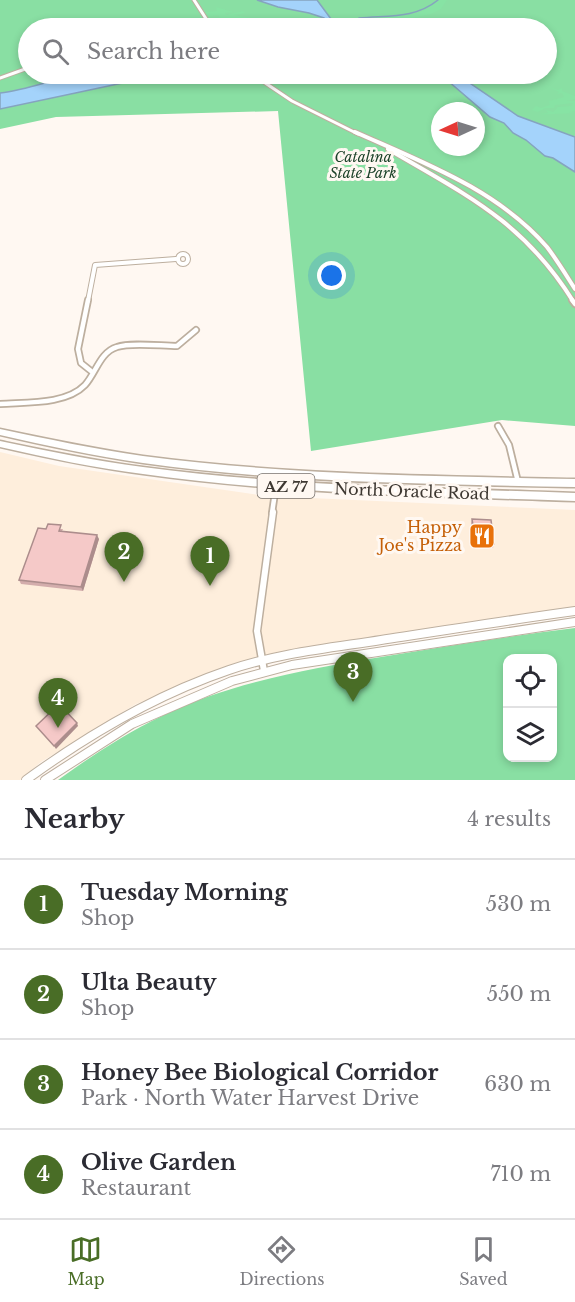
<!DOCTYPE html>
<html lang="en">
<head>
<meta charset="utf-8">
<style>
  body { margin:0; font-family:"Libre Baskerville",serif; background:#f7f7f7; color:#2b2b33 }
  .controls { position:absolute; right:18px; bottom:18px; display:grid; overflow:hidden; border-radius:12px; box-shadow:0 3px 9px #0003 }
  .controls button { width:54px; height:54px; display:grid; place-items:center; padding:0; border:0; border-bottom:2px solid #e1e1e2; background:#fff; color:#2b2b33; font:30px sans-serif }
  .compass { position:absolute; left:431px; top:102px; width:54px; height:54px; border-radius:50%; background:#fff; box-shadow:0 3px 9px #0003; rotate:266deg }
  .you { position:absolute; left:332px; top:276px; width:21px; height:21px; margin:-15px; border:4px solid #fff; border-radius:50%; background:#1a73e8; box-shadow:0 0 0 9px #1a73e833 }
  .badge { display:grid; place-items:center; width:39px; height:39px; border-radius:50%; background:#496d26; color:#fff; font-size:20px; font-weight:700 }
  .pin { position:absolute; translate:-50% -50px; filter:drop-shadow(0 2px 3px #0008) }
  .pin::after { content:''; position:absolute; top:32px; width:21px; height:18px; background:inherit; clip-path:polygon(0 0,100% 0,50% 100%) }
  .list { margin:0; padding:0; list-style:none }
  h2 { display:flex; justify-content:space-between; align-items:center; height:78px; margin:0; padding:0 24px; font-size:26px }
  h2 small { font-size:20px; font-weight:400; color:#7c7c81 }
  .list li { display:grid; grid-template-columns:39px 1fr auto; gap:18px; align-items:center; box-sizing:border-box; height:90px; padding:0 24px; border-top:2px solid #e1e1e2 }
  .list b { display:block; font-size:22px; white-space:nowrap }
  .list p { margin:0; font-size:20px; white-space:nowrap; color:#7c7c81 }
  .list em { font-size:20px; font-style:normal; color:#7c7c81 }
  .icon { flex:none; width:33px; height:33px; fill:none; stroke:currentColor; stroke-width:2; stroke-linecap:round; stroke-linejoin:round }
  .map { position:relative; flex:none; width:575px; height:780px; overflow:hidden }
  .search { position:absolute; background:#fff; box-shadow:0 3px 9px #0003; left:18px; right:18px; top:18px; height:66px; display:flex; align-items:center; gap:15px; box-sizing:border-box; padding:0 21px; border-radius:33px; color:#7c7c81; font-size:22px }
  .sheet { height:438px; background:#fff }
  nav { display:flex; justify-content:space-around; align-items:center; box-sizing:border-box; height:84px; border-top:2px solid #e1e1e2; background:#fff; font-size:16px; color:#7c7c81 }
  nav a { display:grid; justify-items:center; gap:3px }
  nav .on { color:#496d26 }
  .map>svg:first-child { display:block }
  .built { fill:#feeedc }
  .green { fill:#89dfa3; fill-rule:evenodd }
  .forest { fill:#87e3a4 }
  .water { fill:#a4d3fb; stroke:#85a4bf; stroke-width:1.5 }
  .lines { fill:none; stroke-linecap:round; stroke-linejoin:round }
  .stream { stroke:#85a4bf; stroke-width:1.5 }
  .street-far3-casing { stroke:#bdaf9f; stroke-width:5 }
  .street-far2-casing { stroke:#bdaf9f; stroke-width:6 }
  .street-far1-casing { stroke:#bdaf9f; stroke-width:8 }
  .street-casing { stroke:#bdaf9f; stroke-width:9 }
  .secondary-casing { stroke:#bdaf9f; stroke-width:10 }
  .highway-casing { stroke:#bdaf9f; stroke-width:3 }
  .street-far3 { stroke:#fff; stroke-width:3 }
  .street-far2 { stroke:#fff; stroke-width:4 }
  .street-far1 { stroke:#fff; stroke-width:4.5 }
  .street { stroke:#fff; stroke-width:6 }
  .secondary { stroke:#fff; stroke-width:8 }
  .highway { fill:#fff; fill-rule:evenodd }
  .wall { fill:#d3adac }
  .shaded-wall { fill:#ac8d8c }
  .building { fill:#f5c9c8; stroke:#ac8d8c; stroke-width:1.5 }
  .labels { text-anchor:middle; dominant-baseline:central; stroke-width:6; stroke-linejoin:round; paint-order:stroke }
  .far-park-label { font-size:14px; font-style:italic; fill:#1c4229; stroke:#fff8f2 }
  .shield { fill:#fff8f2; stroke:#78726c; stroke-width:1.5 }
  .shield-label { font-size:15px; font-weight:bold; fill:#3e3832 }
  .street-label { font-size:16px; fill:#3e3832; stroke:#fff8f2 }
  .food-label { font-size:16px; fill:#c56008; stroke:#fff8f2; text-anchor:end }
</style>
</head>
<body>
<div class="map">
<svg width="575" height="780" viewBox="0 0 575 780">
  <rect width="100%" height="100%" fill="#fff8f2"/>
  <polygon class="built" points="0,452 59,466 266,496 575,510 575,612 270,655 136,704 41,762 20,780 0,780"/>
  <g class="green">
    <path d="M0 0H575V426L502 420 311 451 278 111 56 117 0 129ZM28 28H546V74H28ZM440 111H476V147H440Z"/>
    <path d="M575 628V780H58C91 756 125 734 162 716 228 683 309 669 381 657 446 646 510 636 575 628ZM508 658H552V758H508Z"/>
  </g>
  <g class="forest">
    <path d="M437 0H447L441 9 431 14 413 18 378 20 368 28H353L355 23C378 4 409 30 437 0Z"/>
    <polygon points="216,7 233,12 225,13 226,15 243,11 245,13 234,15 251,18 269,28 250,28 253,25 241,18 221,19 218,15 208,17 205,12 217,11"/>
    <path d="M549 87 558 90 562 88V91L575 96V99L566 101H575V111L569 112 574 113C572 113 543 115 541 114L548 113 546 110 553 112 558 107 572 106 573 103 555 105 554 108H545L538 112 532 110 536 106 541 108 550 105 549 101 564 97 562 93 557 94 559 92Z"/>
  </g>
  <g class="water">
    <polygon points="257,0 317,0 334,23 349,28 329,28 333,27 324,18 309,13 278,7"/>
    <path d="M81 74H165L0 109V93C28 90 53 79 81 74Z"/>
    <polygon points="440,74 467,74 467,81 518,116 575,137 575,172 553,158 545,156 526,140 513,133 504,123 490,117"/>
  </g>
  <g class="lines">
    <path class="stream" d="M351 28 359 18C387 15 415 19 438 0"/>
    <defs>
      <g id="street-far3">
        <polyline points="194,0 212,28"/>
        <polyline points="252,74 292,101 358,134"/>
        <polyline points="0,78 28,68"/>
      </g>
      <g id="street-far2">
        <path d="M355 132C422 162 498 190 547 247 557 260 566 275 575 289"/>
        <path d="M388 149C466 195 523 221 573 301"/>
        <circle cx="183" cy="259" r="5"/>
        <polyline points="88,301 95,265 176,259"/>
      </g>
      <g id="street-far1">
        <polyline points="88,300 78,349 81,363 91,371"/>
        <polyline points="572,300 575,304"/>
        <path d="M0 404C25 402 66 405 85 385 96 373 100 352 117 347 131 342 161 346 177 346L196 330"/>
        <polyline points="498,426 509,445 518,482"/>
        <polyline points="272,513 276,486"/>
      </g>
      <polyline id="street" points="264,671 257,631 273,512"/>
      <g id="secondary">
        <path d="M26 780C89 734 155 695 229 670 279 653 330 648 381 640 446 630 510 620 575 611"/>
        <polyline points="45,780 132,724 232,681 292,665 575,622"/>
      </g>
      <g id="highway">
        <path d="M0 429C47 439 95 449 143 456 286 475 431 476 575 479V487C431 484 286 483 143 463 95 456 47 446 0 435Z"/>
        <path d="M0 441C48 451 95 461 143 467 286 486 431 488 575 493V501C431 496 286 494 143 474 95 468 48 458 0 447Z"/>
      </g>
    </defs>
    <use href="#street-far3" class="street-far3-casing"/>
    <use href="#street-far2" class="street-far2-casing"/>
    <use href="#street-far1" class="street-far1-casing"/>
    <use href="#street" class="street-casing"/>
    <use href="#secondary" class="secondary-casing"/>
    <use href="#highway" class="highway-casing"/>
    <use href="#street-far3" class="street-far3"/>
    <use href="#street-far2" class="street-far2"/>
    <use href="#street-far1" class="street-far1"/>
    <use href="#street" class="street"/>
    <use href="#secondary" class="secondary"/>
    <use href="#highway" class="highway"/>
  </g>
  <g class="wall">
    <polygon points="472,519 494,544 493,548 474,547 471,523"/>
    <polygon points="46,529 63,529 62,531 99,539 83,591 21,584 19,580"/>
  </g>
  <g class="shaded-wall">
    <polygon points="97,535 99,539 83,591 81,587"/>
    <polygon points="77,723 78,726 56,749 54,746"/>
  </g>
  <g class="building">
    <polygon points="472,519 491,520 494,544 476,543"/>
    <polygon points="48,524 61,525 59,531 97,535 81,587 19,580 38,528 46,529"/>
    <polygon points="59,704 77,723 54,746 36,726"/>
  </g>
  <defs>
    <symbol id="restaurant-square" viewBox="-11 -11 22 22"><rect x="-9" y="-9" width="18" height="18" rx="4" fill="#e8710a" stroke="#fff8f2"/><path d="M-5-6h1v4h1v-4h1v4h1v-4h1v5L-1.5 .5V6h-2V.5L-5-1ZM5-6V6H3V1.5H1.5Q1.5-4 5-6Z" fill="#fff"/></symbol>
  </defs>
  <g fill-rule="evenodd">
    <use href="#restaurant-square" x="467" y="521" width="30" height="30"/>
  </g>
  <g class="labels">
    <g class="far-park-label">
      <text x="363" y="157">Catalina<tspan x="363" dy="16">State Park</tspan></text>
    </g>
    <rect class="shield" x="257.5" y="474" width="57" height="24" rx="4.5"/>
    <g class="shield-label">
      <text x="286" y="486">AZ 77</text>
    </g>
    <g class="street-label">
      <text transform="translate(412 491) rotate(2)">North Oracle Road</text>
    </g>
    <g class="food-label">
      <text x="462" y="527">Happy<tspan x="462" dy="18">Joe's Pizza</tspan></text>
    </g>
  </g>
</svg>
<div class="controls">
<button><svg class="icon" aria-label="locate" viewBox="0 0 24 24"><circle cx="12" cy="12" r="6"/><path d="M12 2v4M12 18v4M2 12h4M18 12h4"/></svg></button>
<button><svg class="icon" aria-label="layers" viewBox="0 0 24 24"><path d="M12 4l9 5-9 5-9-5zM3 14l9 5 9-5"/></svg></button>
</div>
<svg class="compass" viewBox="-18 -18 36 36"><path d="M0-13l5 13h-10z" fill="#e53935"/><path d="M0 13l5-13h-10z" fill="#7c7c81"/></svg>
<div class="you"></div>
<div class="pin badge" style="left:210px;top:586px">1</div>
<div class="pin badge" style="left:124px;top:582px">2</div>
<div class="pin badge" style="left:353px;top:702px">3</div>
<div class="pin badge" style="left:58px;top:728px">4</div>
<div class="search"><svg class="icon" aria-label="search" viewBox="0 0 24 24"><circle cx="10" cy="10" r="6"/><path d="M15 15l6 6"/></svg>Search here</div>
</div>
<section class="sheet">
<h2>Nearby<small>4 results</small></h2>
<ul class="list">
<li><span class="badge">1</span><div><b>Tuesday Morning</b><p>Shop</p></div><em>530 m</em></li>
<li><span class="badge">2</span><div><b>Ulta Beauty</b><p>Shop</p></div><em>550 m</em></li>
<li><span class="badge">3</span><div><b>Honey Bee Biological Corridor</b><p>Park · North Water Harvest Drive</p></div><em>630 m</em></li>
<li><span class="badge">4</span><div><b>Olive Garden</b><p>Restaurant</p></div><em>710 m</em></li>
</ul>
</section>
<nav>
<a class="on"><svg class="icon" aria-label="map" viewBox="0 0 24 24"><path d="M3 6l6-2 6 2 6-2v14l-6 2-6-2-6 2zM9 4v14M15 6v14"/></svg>Map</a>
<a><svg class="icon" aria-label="directions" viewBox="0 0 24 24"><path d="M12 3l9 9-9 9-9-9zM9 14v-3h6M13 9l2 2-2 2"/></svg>Directions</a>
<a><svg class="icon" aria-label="saved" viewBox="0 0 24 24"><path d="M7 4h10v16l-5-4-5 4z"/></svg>Saved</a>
</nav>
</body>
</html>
